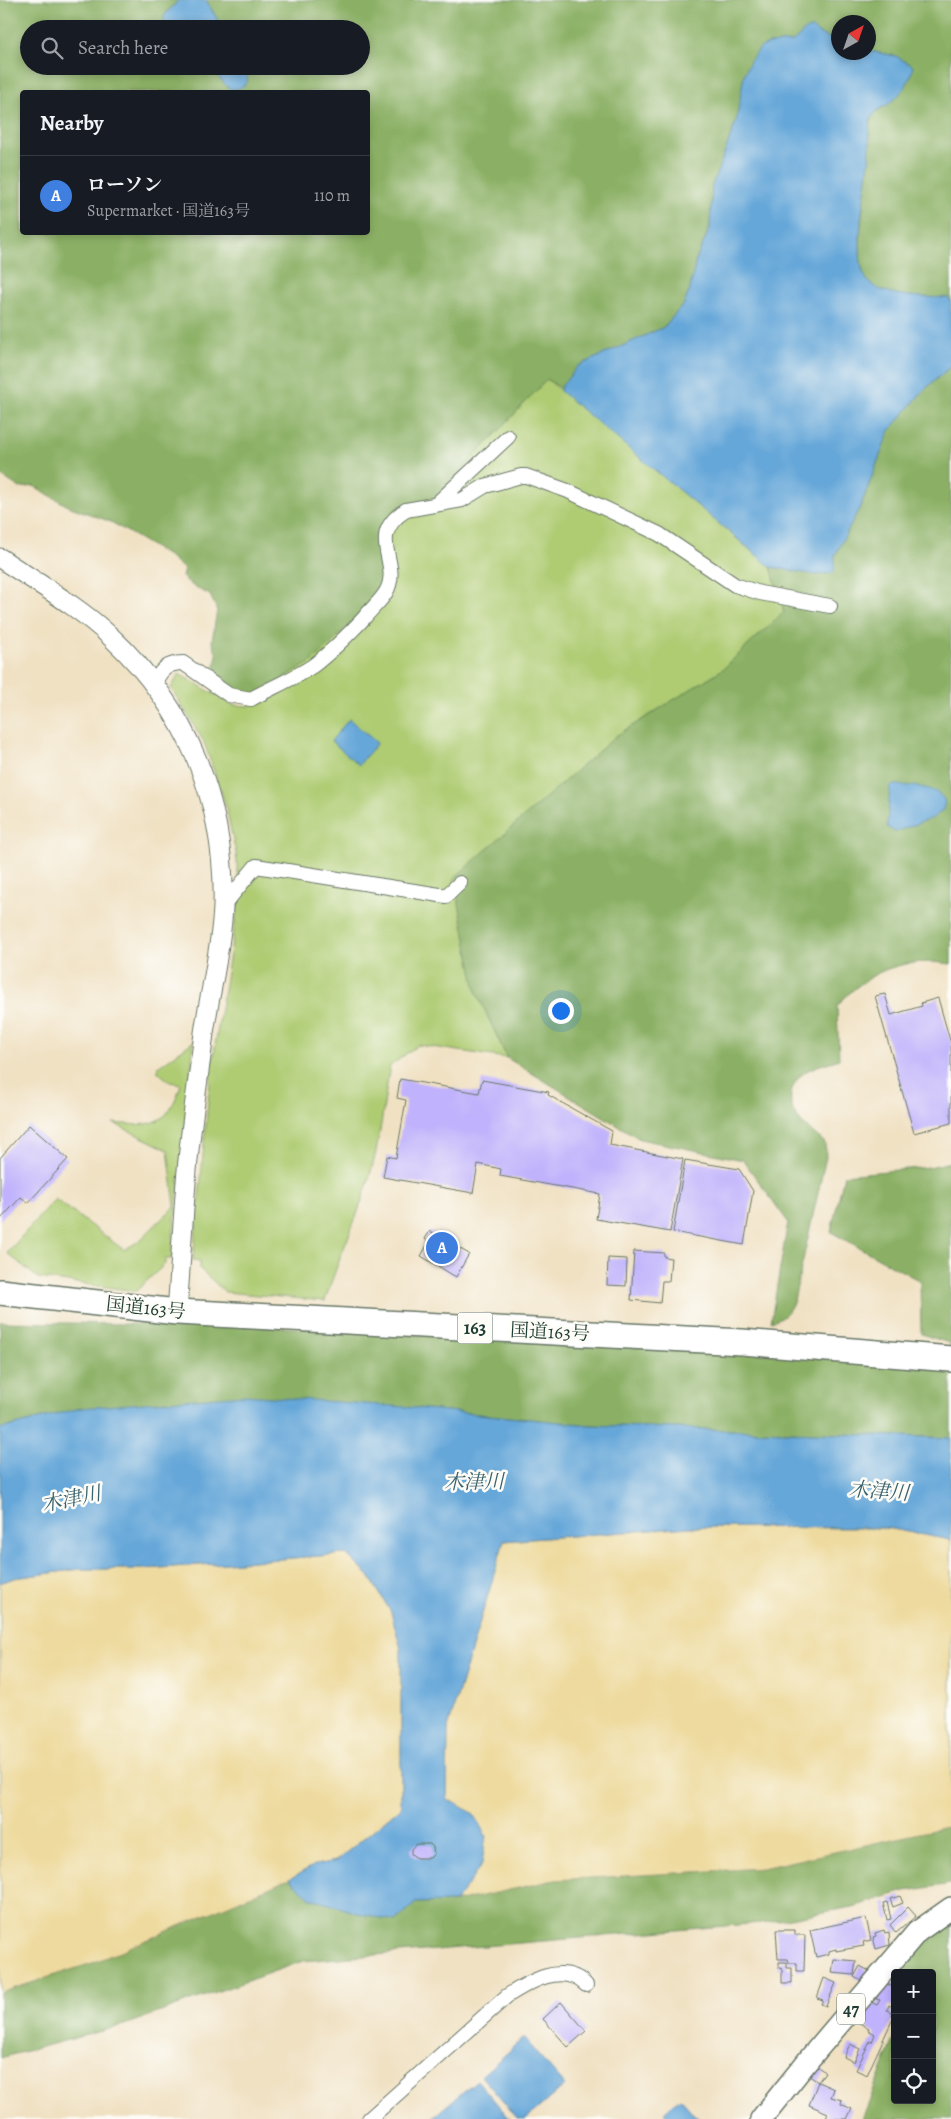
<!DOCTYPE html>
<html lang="en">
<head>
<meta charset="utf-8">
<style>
  body { margin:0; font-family:Alegreya,"Noto Serif JP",serif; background:#20242c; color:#f1f3f6 }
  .controls { position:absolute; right:15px; bottom:15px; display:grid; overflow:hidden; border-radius:5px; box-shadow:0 2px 8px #0003 }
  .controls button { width:45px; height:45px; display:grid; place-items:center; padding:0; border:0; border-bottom:1px solid #363941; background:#171b24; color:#f1f3f6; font:25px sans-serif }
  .compass { position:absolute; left:831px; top:15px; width:45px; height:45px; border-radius:50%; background:#171b24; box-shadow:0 2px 8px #0003; rotate:40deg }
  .you { position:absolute; left:560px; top:1010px; width:18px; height:18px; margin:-12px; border:4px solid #fff; border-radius:50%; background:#1a73e8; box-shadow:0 0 0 8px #1a73e833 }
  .badge { display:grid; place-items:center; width:32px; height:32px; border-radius:50%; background:#d93025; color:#fff; font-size:16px; font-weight:700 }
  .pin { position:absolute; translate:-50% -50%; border:2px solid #fff; box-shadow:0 1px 5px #0006 }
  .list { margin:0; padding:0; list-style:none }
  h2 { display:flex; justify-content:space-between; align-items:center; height:65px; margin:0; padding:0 20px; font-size:21px }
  h2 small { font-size:16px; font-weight:400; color:#9ea1a6 }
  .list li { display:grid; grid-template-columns:32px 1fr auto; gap:15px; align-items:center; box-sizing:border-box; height:80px; padding:0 20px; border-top:1px solid #363941 }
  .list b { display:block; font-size:19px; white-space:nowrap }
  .list p { margin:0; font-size:16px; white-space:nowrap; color:#9ea1a6 }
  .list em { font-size:16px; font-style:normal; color:#9ea1a6 }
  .icon { flex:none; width:28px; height:28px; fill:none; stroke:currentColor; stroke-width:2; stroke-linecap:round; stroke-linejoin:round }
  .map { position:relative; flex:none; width:951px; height:2119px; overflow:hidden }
  .search { position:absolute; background:#171b24; box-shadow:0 2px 8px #0003; left:20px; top:20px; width:350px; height:55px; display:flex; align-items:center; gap:12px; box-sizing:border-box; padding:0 18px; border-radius:28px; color:#9ea1a6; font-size:19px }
  .panel { position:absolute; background:#171b24; box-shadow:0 2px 8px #0003; left:20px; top:90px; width:350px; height:145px; border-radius:5px }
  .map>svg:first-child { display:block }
  .green { fill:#afcc73; stroke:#678454 }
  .forest { fill:#8bb065; stroke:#55764c; fill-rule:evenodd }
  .sand { fill:#eeda9e; stroke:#868c69 }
  .water { fill:#66a7d9; stroke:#427286 }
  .building { fill:#c0b2fc }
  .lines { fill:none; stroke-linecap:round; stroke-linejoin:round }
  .street-casing { stroke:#687666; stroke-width:16 }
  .secondary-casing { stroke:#687666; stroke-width:21 }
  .primary-casing { stroke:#687666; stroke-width:24 }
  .highway-casing { stroke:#687666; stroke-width:28 }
  .street { stroke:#fff; stroke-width:14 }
  .secondary { stroke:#fff; stroke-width:19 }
  .primary { stroke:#fff; stroke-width:21 }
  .highway { stroke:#fff; stroke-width:25 }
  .labels { text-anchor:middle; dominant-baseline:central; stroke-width:5; stroke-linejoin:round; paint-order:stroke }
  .shield { fill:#fdfcf7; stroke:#62766e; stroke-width:1 }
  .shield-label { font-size:18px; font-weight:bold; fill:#1f3d34 }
  .street-label { font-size:19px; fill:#1f3d34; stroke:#fdfcf7 }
  .water-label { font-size:20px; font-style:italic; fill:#38626e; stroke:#fdfcf7 }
</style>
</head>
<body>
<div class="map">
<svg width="951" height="2119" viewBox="0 0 951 2119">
  <rect width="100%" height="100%" fill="#fdfcf7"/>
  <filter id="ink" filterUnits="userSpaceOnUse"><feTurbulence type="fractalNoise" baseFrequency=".02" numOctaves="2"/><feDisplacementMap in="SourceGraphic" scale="10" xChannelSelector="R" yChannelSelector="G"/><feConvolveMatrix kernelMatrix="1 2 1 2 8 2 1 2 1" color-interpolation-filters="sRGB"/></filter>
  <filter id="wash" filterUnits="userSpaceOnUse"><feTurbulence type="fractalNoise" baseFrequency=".0096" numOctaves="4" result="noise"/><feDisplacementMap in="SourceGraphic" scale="20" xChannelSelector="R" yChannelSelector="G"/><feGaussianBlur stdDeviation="1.12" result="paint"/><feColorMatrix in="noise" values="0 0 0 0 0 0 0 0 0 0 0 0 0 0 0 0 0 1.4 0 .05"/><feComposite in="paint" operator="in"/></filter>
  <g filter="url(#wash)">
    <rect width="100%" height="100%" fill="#f0e1c3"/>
    <g class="green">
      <path d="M547 379 771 567 784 612 723 669 616 736 476 991 507 1058 418 1045 390 1066C384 1099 381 1135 372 1168 360 1213 339 1256 325 1301L225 1292 200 1269V1261L193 1260 211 1071 240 892 236 853 225 803 204 742 171 688 179 674 233 705 250 706 252 696 390 514 401 506 433 501Z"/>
      <path d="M194 1041 171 1259H165V1264L136 1291 38 1278 7 1253 55 1199 124 1250 139 1241 175 1206 168 1150 113 1123C153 1127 168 1126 181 1084L170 1082 158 1072V1067Z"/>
    </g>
    <g class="forest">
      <path d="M0 0H179C169 9 159 15 168 29H29V66H207L231 90 248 70 245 66H361V29H223L206 0H951V301L948 298C928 297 880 298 867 281 851 259 867 187 869 159 870 147 867 132 871 121 874 111 881 108 890 103L896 56 869 51 868 22H838V42L807 29 793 42 769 44 762 47 750 61 744 75 736 122 712 186 710 228 696 260 690 289 684 304 664 327 578 366 560 388 547 379 433 501 401 506 390 514 383 525 385 579 379 596 313 661 252 696 232 690 213 678 217 655 212 641 217 610 210 595 194 587 182 577 184 569 170 557 111 522 68 506 34 486 20 488 0 475ZM22 92H368V232H22Z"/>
      <path d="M951 366V964C903 957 869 970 837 1006L839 1059C829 1063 816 1065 807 1071 791 1081 785 1101 797 1117 804 1127 816 1134 825 1143L826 1157 794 1300C789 1312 784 1318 771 1321L788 1222 743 1160 640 1139 507 1058 476 991 454 878 616 736 723 669 784 612 771 567 816 575 833 573 835 555 861 505 889 432 923 391Z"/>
      <polygon points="951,1162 951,1349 949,1343 921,1334 920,1281 831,1232 844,1175 929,1167"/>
      <polygon points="0,1322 257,1326 800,1356 951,1370 951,1438 590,1425 406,1407 81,1408 0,1429"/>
      <polygon points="951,1826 951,1884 905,1891 853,1907 761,1923 303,1961 124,2025 0,2058 0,1993 95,1962 289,1879 311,1898 395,1921 415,1903 455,1902 554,1880 762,1868"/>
      <polygon points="951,1918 951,2119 862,2119 895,2037 895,2100 932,2100 932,1973 895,1973 895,1977 889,1974 914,1944"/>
    </g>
    <g class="sand">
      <polygon points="690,1527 886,1528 951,1540 951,1826 762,1868 554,1880 455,1902 468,1885 447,1800 448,1728 504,1541"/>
      <polygon points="346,1554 369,1576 391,1612 401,1649 401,1807 336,1861 315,1865 289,1879 95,1962 0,1993 0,1583 14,1578 80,1569 146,1569"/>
    </g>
    <g class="water">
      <polygon points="179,0 206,0 223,29 168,29 164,23 164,16"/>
      <path d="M812 28 818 33 838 42V52H868L869 51 896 56 913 66C912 80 901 94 890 103 884 108 876 109 872 117 868 125 870 137 870 147 869 180 858 217 860 249 860 259 861 273 868 281 882 298 927 297 948 298L951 301V366L923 391 889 432 861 505 835 555 834 573 816 575 771 567 560 391V388L578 366 664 327 684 304 690 289 696 260 710 228 712 186 736 122 744 75 750 61 761 47 769 44 793 42 807 29Z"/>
      <polygon points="207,66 245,66 248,70 247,83 240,88 231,90"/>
      <polygon points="349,719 377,743 359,765 331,741"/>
      <path d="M895 785C909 786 939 785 945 802L943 810 933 818 895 832 887 827 890 786Z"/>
      <polygon points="245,1395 406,1407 590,1425 951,1438 951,1540 886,1528 690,1527 504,1541 448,1728 447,1799 473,1813 486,1836 482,1864 468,1885 455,1902 416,1903 395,1921 357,1913 311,1898 289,1879 315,1865 336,1861 401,1807 401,1649 391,1612 369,1576 346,1554 146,1569 80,1569 14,1578 0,1583 0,1429 81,1408"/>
      <polygon points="524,2038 565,2085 526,2119 518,2119 481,2076"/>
      <polygon points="477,2080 510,2119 433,2119 432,2118"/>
      <polygon points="680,2098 698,2119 670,2119 664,2112"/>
    </g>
    <g id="blocks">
      <g class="building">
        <polygon points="885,994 891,1015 922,1006 921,1003 938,998 951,1044 951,1123 914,1133 875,996"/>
        <polygon points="400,1079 479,1093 482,1080 549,1092 548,1095 612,1131 610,1145 683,1159 670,1232 596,1219 600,1194 500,1176 501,1169 478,1164 473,1193 383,1177 387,1156 396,1158 406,1100 397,1098"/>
        <polygon points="29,1125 68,1159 28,1203 21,1197 0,1220 0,1158"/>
        <polygon points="685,1160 739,1169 753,1191 744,1245 673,1232"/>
        <polygon points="430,1231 469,1254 456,1277 421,1256 429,1242 425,1239"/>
        <polygon points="634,1251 664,1253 664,1257 671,1258 669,1281 662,1281 660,1303 631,1300"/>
        <polygon points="608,1258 627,1259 626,1286 607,1285"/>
        <polygon points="416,1844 430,1844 433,1847 434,1854 430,1858 417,1858 411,1854 411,1849"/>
        <polygon points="900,1896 903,1903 893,1907 890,1899"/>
        <polygon points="887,1902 891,1919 887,1920 883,1903"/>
        <polygon points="908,1907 916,1916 896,1933 890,1925"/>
        <polygon points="866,1918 871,1940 863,1942 864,1946 836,1951 836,1949 829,1951 829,1954 816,1957 810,1930"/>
        <polygon points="776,1930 795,1930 795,1935 805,1935 804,1971 797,1971 797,1963 789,1963 788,1959 778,1959"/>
        <polygon points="884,1930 885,1933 889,1932 890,1945 876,1949 873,1937 876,1936 875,1933"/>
        <polygon points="834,1959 856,1961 854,1975 832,1973"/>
        <polygon points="779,1962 787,1962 787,1968 792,1968 792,1983 782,1983 782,1969 779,1968"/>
        <polygon points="860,1966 869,1971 863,1982 854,1977"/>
        <polygon points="824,1978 836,1983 826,2006 821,2004 823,2000 817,1998"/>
        <polygon points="886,1983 891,1986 892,1983 895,1984 895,2008 889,2005 887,2010 893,2012 892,2015 894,2016 867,2075 856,2070 870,2041 872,2042 875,2034 868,2030 869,2028 859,2023 869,2001 877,2005 880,2000 876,1999 881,1989 883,1990"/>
        <polygon points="561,2002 586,2031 568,2047 543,2019"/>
        <polygon points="850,2044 860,2049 854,2062 844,2057"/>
        <polygon points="815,2065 825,2072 818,2082 808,2075"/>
        <polygon points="818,2082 834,2089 831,2097 842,2100 841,2104 852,2109 847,2119 826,2119 828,2113 809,2105"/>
      </g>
    </g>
  </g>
  <g filter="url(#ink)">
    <use href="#blocks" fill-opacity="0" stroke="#687666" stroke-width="1"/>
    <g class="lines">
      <defs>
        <g id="street">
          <polyline points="435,505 508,437"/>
          <path d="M155 685C159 670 168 663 183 663L229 695 251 699C271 688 295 678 314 665 332 651 349 634 364 618 371 609 381 601 386 592 403 562 364 537 406 510L462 500 485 486 521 476H526L568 491 659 534 735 585 760 593 830 606"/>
          <polyline points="223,906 256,866 446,896 460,883"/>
          <path d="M369 2119 507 1996C529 1982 563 1961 586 1985"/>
        </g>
        <path id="secondary" d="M0 558C37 583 78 606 111 637 187 708 226 802 223 907 221 950 210 991 204 1033 199 1075 192 1117 188 1160 183 1210 181 1261 177 1312"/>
        <polyline id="primary" points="761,2119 810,2058 917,1932 951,1908"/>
        <polyline id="highway" points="0,1292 177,1312 742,1342 951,1359"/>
      </defs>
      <use href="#street" class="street-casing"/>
      <use href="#secondary" class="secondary-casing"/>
      <use href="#primary" class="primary-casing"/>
      <use href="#highway" class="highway-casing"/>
      <use href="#street" class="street"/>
      <use href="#secondary" class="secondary"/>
      <use href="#primary" class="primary"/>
      <use href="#highway" class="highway"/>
    </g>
  </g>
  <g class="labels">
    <g class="shield">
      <rect x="457.5" y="1312.5" width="35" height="31" rx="4"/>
      <rect x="837" y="1993.5" width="28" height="31" rx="4"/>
    </g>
    <g class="shield-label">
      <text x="475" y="1328">163</text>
      <text x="851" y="2009">47</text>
    </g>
    <g class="street-label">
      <text transform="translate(146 1308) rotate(6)">国道163号</text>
      <text transform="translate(550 1332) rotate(3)">国道163号</text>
    </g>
    <g class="water-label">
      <text transform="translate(474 1482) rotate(-1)">木津川</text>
      <text transform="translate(879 1491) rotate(4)">木津川</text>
      <text transform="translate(71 1499) rotate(-12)">木津川</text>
    </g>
  </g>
</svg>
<div class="controls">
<button>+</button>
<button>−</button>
<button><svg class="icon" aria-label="locate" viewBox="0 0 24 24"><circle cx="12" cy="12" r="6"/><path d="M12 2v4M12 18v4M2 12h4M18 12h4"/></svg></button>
</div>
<svg class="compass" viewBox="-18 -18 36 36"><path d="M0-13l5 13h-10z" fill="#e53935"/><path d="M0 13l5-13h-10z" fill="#9ea1a6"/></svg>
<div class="you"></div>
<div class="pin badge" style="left:442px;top:1248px;background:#3f7fe0">A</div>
<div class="search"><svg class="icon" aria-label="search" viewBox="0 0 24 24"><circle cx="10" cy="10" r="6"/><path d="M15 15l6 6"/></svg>Search here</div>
<section class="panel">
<h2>Nearby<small></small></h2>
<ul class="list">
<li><span class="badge" style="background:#3f7fe0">A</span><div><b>ローソン</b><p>Supermarket · 国道163号</p></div><em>110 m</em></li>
</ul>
</section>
</div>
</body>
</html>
